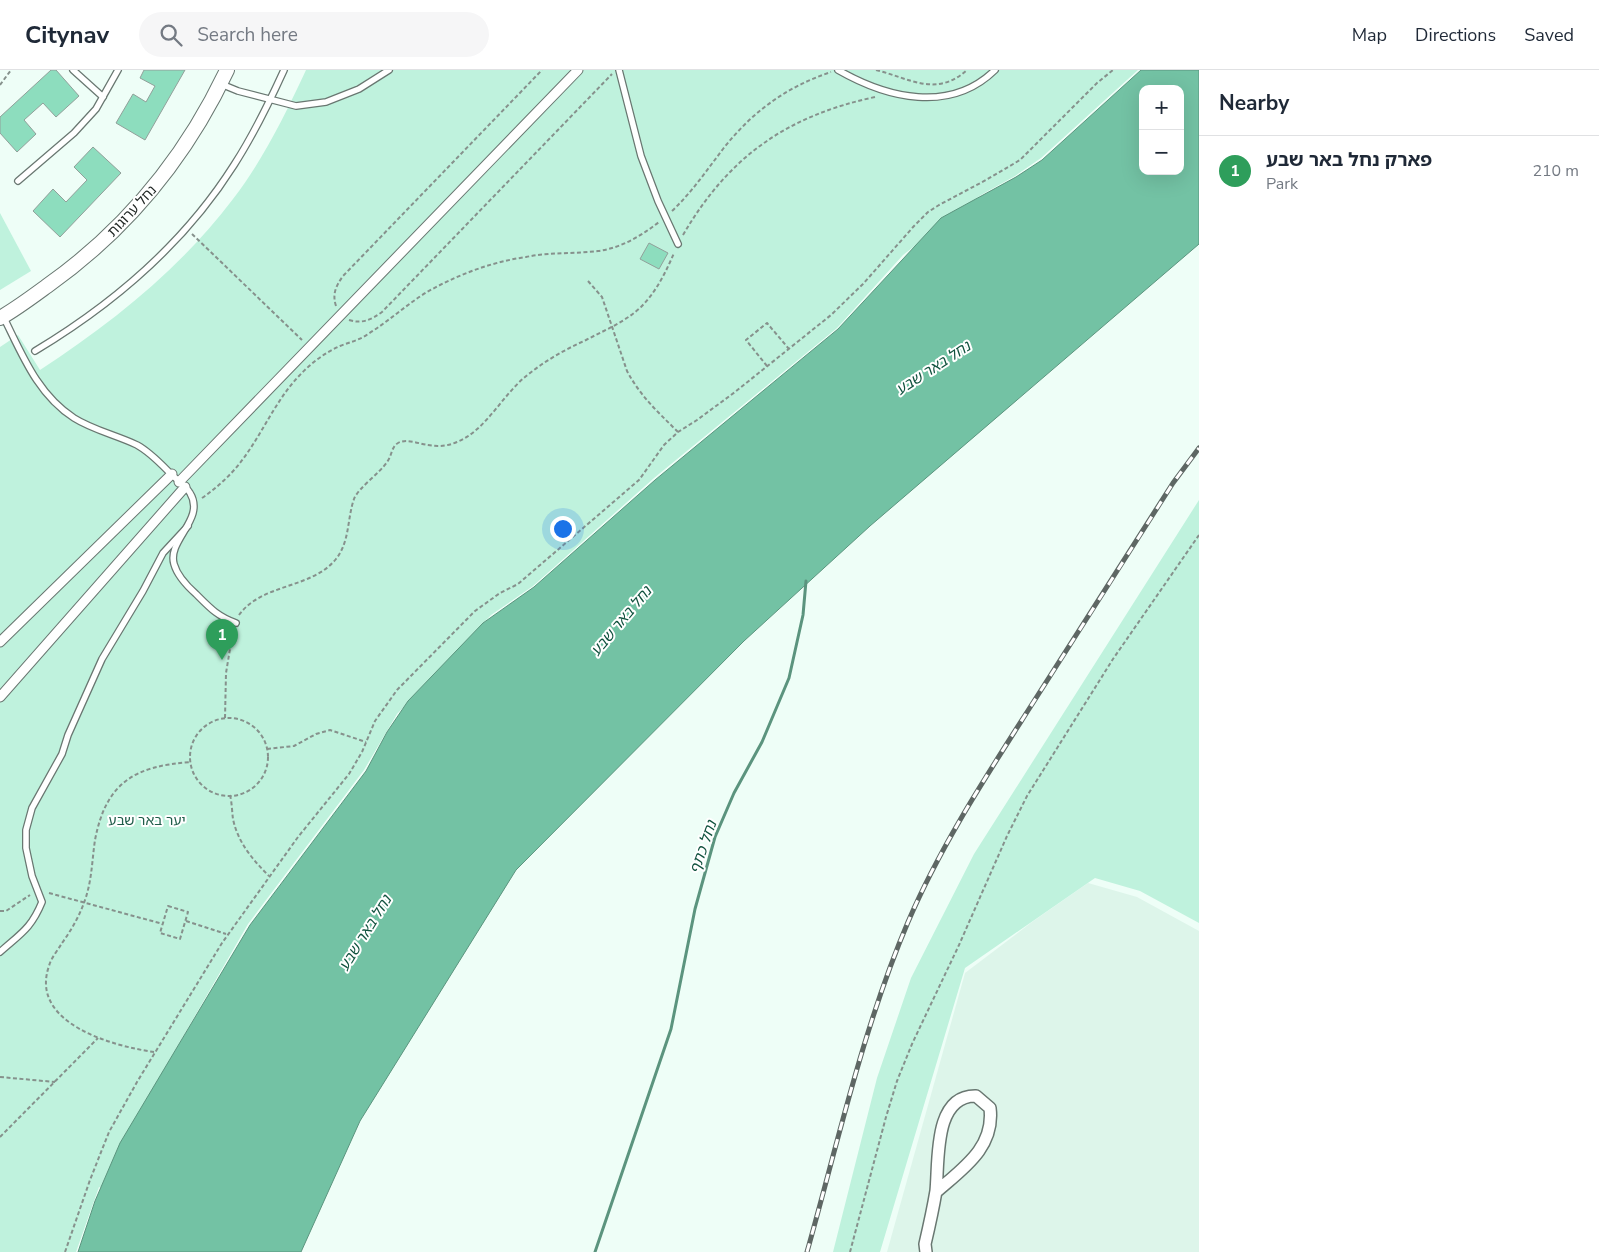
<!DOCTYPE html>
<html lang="en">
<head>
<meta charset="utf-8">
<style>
  body { margin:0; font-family:"Nunito Sans","Noto Sans Hebrew",sans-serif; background:#f6f6f7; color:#1f2937 }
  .controls { position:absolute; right:15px; top:15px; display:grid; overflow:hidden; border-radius:10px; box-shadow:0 5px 20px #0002 }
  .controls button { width:45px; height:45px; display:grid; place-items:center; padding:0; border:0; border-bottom:1px solid #e0e1e3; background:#fff; color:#1f2937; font:25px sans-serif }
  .you { position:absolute; left:562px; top:458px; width:18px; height:18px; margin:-12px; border:4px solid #fff; border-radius:50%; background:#1a73e8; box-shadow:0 0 0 8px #1a73e833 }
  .badge { display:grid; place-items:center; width:32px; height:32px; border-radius:50%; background:#3a7560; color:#fff; font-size:16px; font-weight:700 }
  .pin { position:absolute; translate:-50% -41px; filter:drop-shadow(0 1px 2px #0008) }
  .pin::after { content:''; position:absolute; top:26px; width:18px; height:15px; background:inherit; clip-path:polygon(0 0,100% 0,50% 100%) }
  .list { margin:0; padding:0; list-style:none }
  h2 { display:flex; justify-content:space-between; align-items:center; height:65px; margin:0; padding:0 20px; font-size:21px }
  h2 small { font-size:16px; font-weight:400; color:#747a83 }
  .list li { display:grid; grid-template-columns:32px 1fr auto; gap:15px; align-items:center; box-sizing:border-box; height:70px; padding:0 20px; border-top:1px solid #e0e1e3 }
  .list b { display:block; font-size:19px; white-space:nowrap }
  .list p { margin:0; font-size:16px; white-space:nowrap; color:#747a83 }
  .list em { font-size:16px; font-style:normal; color:#747a83 }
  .icon { flex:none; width:28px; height:28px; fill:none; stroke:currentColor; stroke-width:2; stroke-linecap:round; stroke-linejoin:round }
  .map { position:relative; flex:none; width:1199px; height:1182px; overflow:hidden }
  header { display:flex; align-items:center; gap:30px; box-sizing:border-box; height:70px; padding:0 25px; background:#fff; border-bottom:1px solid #e0e1e3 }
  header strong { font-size:24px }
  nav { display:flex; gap:28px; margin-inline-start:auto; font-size:18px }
  .search { width:350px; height:45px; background:#f6f6f7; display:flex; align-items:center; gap:12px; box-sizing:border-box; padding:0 18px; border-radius:28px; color:#747a83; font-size:19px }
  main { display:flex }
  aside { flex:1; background:#fff }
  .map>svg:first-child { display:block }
  .built { fill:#ddf5ea }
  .green { fill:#bff2dd }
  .water { fill:#73c2a4; stroke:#5b947e; fill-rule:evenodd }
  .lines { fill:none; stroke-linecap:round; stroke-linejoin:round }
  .stream { stroke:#5b947e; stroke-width:3 }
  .building { fill:#8dddbe; stroke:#91a09a }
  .service-casing { stroke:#697771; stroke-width:8 }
  .pedestrian-casing { stroke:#697771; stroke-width:11 }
  .minor-casing { stroke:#697771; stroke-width:14 }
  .tertiary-casing { stroke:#697771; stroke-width:16 }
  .path { stroke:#86918c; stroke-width:2; stroke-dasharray:4 2.5; stroke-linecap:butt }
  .service { stroke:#fff; stroke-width:5.5 }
  .pedestrian { stroke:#fff; stroke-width:9 }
  .minor { stroke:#fff; stroke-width:11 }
  .tertiary { stroke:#fff; stroke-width:14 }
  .rail-casing { stroke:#5e6764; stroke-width:5 }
  .rail { stroke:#fff; stroke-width:3; stroke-dasharray:9; stroke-linecap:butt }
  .labels { text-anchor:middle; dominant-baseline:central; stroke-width:4; stroke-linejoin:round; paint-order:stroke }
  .street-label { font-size:14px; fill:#222826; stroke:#fff }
  .park-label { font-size:14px; fill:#1f5d49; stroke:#fff }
  .water-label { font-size:15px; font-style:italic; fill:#10523e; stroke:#fff }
</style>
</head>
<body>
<header>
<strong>Citynav</strong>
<div class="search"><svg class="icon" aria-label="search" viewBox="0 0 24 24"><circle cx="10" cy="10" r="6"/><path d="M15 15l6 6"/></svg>Search here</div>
<nav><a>Map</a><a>Directions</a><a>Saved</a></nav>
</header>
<main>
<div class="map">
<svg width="1199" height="1182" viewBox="0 0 1199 1182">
  <rect width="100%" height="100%" fill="#eefef7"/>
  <polygon class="built" points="1088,813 1137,827 1199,861 1199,1182 887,1182 965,903 1032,852"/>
  <g class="green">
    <path d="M306 0H1138L1041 88 1015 106 981 125 903 185 837 258 654 408 533 516 491 545 397 644 364 700 248 854 188 958 136 1052 104 1119 99 1117 76 1182H0V277L18 265 40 300C113 252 180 199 233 129 263 90 285 45 306 0Z"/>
    <polygon points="0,143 31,201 0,220"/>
    <polygon points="1199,430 1199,853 1140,821 1095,808 965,898 880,1182 833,1182 877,1008 911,908 974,784"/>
  </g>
  <path class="water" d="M1141 0H1199V174L870 456 744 571 516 800 360 1051 301 1182H78L95 1131 120 1073 250 855 366 701 387 662 408 631 483 553 534 517 655 410 838 259 941 148 1016 107 1042 90ZM1143 19H1180V101H1143Z"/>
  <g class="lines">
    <polyline class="stream" points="595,1182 671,959 695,839 715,767 734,723 762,672 789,608 803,545 806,511"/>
  </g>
  <g class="building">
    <polygon points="51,0 56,0 79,26 56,47 43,33 24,50 36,64 17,82 0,63 0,47"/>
    <polygon points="144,0 185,0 145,70 116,53 133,24 146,32 155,16 140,8"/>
    <polygon points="93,77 121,103 60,167 33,141 53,119 66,132 87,110 74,97"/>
    <polygon points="649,173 668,183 659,199 640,189"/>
  </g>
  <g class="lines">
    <defs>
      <g id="service">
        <polyline points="73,0 103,27"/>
        <polyline points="619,0 641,86 658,131 678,174"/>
        <path d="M838 0C887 28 950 44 995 0"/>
        <polyline points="221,14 238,21 296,36 326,32 359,19 389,0"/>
        <polyline points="18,111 74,63 96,39 118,0"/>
        <path d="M3 246C22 284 37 324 74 348 93 360 116 365 137 375 150 382 161 394 171 404 177 410 186 416 190 423 206 449 167 470 174 494 177 505 187 516 196 524 210 538 217 546 236 553"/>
        <path d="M35 281C115 233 184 174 234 95 254 64 269 33 284 0"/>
        <path d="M0 882C20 864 31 859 42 832L32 806 26 778V760L32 738 62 684 68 665 102 589 143 521 163 483 188 456"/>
      </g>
      <g id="pedestrian">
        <polyline points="179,412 578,0"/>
        <polyline points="0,572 172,404"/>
        <polyline points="0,627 185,417"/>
      </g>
      <path id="minor" d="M926 1182 925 1174C929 1157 933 1139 936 1121 939 1092 933 1025 976 1026L990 1038C995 1078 962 1099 936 1122"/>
      <path id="tertiary" d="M0 248C16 239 32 227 47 216 126 160 186 87 227 0"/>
    </defs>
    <use href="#service" class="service-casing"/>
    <use href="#pedestrian" class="pedestrian-casing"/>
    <use href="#minor" class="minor-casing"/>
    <use href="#tertiary" class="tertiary-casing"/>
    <g class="path">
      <path d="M876 0C909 8 936 28 967 0"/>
      <polyline points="0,15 11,0"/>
      <path d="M672 141C692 122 707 100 723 79 752 42 786 17 831 2"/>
      <polyline points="192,164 302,270"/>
      <path d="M683 165C729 86 787 46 875 27"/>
      <path d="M588 211 602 227 627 301C641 327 657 341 678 362"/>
      <path d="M336 236C332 224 336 216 343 206L542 0"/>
      <path d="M349 250C362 254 371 250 382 242L612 4"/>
      <polyline points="767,296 746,270 767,253 789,279"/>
      <path d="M202 428C218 417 232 404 243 389 263 362 275 332 298 307 310 294 324 283 340 276 350 272 360 270 368 264 389 251 406 235 427 222 457 205 491 192 526 187 550 182 574 184 598 181 621 178 641 166 659 152"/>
      <path d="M239 545C262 513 312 519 336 489 350 471 347 449 354 429 358 418 380 403 387 392 392 386 391 377 398 373 407 368 419 374 428 375 438 377 448 376 457 372 485 361 502 326 525 307 543 292 564 280 586 270 605 260 625 252 641 237 656 222 666 202 674 183"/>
      <polyline points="225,648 226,603 233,561"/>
      <circle cx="229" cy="687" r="39"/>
      <polyline points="267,679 294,676 316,664 330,660 366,672"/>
      <path d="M230 725C232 733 232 742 233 749 238 773 253 790 269 806"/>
      <polyline points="49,823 163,854"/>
      <polygon points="168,836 188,842 180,869 160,863"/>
      <polyline points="0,841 6,841 30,825"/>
      <polyline points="186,851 226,864"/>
      <path d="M154 982C112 976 29 953 49 896 51 888 58 880 62 873 72 859 80 845 85 830 92 810 92 790 95 770 106 712 135 696 191 692"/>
      <polyline points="0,1007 55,1012"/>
      <polyline points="0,1067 98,968"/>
      <polyline points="65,1182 90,1110 109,1062 137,1012 222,873 298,767 349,704 362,682 375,651 397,620 475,541 500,523 518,514 639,410 664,375 678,362 697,350 735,322 831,245 863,214 914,156 928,142 939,135 986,110 1020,90 1097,13 1113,0"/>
      <polyline points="850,1182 886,1047 897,1011 912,974 959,875 1007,766 1027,726 1113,589 1199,465"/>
    </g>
    <use href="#service" class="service"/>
    <use href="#pedestrian" class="pedestrian"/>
    <use href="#minor" class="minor"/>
    <use href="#tertiary" class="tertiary"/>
    <defs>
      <path id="rail" d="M807 1182C838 1072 863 958 908 852 940 777 985 708 1029 639 1077 564 1125 489 1173 413L1199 378"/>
    </defs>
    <use href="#rail" class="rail-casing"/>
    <use href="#rail" class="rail"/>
  </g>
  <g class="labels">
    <g class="street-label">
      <text transform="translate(132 141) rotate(-47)">נחל ערוגות</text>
    </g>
    <g class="park-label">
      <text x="147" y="750">יער באר שבע</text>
    </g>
    <g class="water-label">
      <text transform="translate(933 298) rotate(-33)">נחל באר שבע</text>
      <text transform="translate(621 551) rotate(-50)">נחל באר שבע</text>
      <text transform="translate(703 777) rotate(-71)">נחל כתף</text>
      <text transform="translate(365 863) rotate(-58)">נחל באר שבע</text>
    </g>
  </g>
</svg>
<div class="controls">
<button>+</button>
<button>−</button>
</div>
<div class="you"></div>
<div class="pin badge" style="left:222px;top:590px;background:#2e9e5b">1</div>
</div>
<aside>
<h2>Nearby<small></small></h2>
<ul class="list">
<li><span class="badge" style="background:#2e9e5b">1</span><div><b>פארק נחל באר שבע</b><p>Park</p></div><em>210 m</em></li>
</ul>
</aside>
</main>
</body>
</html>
